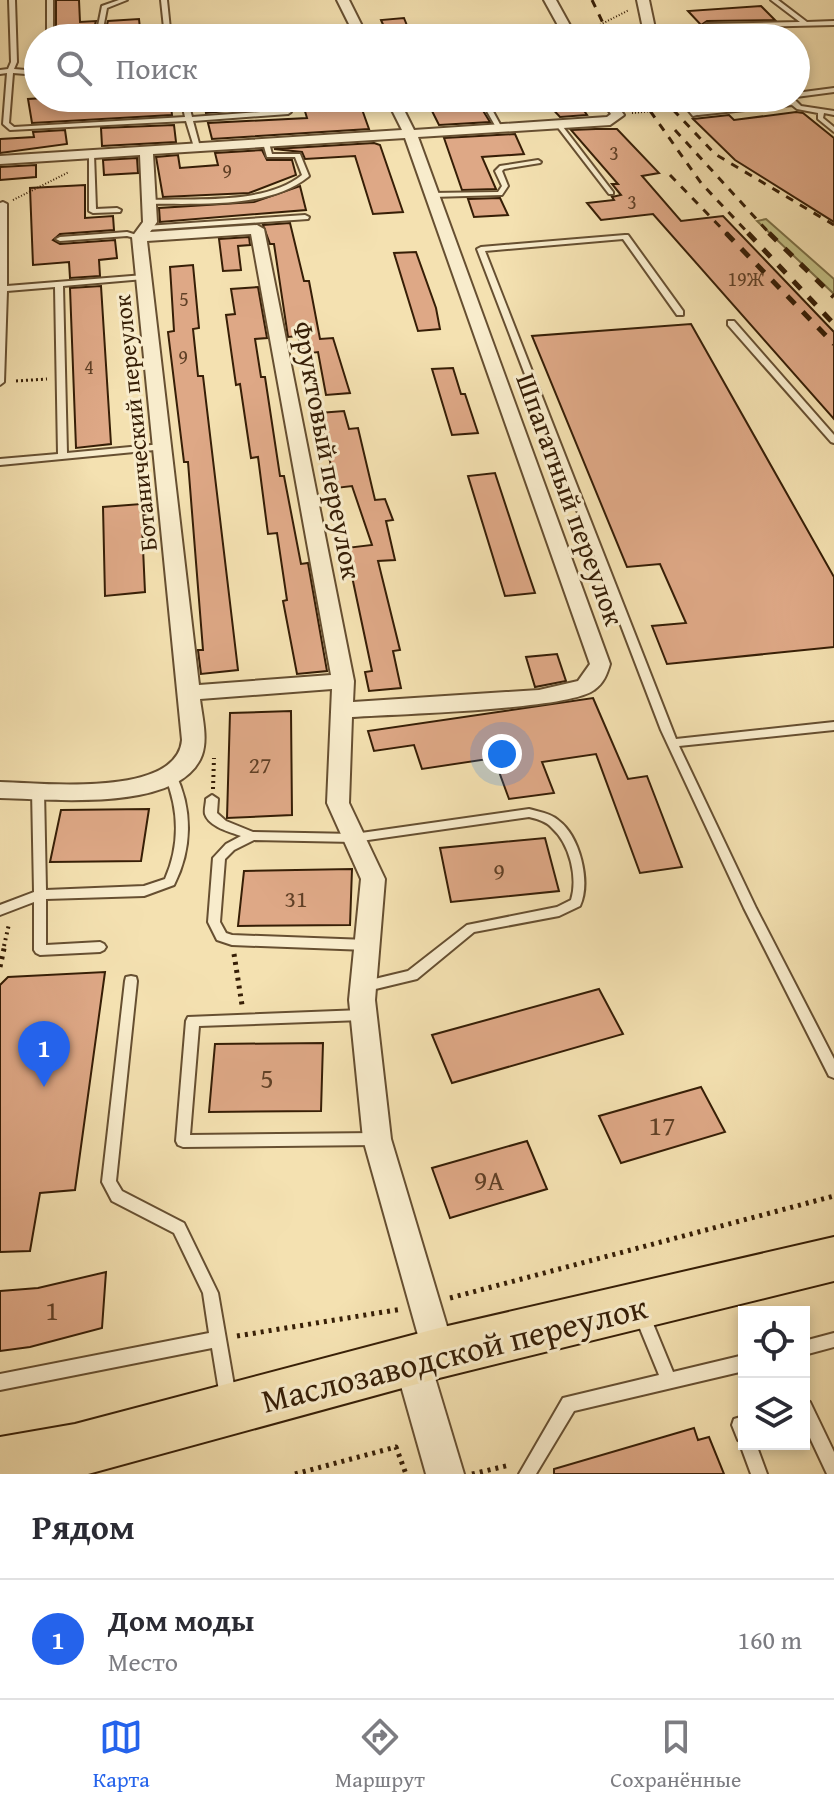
<!DOCTYPE html>
<html lang="ru">
<head>
<meta charset="utf-8">
<style>
  body { margin:0; font-family:"Gentium Book Plus",serif; background:#f2f2f3; color:#2b2b33 }
  .controls { position:absolute; right:24px; bottom:24px; display:grid; overflow:hidden; border-radius:0px; box-shadow:0 4px 12px #0003 }
  .controls button { width:72px; height:72px; display:grid; place-items:center; padding:0; border:0; border-bottom:2px solid #e1e1e2; background:#fff; color:#2b2b33; font:40px sans-serif }
  .you { position:absolute; left:502px; top:754px; width:28px; height:28px; margin:-20px; border:6px solid #fff; border-radius:50%; background:#1a73e8; box-shadow:0 0 0 12px #1a73e833 }
  .badge { display:grid; place-items:center; width:52px; height:52px; border-radius:50%; background:#2563eb; color:#fff; font-size:26px; font-weight:700 }
  .pin { position:absolute; translate:-50% -66px; filter:drop-shadow(0 2px 4px #0008) }
  .pin::after { content:''; position:absolute; top:42px; width:28px; height:24px; background:inherit; clip-path:polygon(0 0,100% 0,50% 100%) }
  .list { margin:0; padding:0; list-style:none }
  h2 { display:flex; justify-content:space-between; align-items:center; height:104px; margin:0; padding:0 32px; font-size:34px }
  h2 small { font-size:26px; font-weight:400; color:#7c7c81 }
  .list li { display:grid; grid-template-columns:52px 1fr auto; gap:24px; align-items:center; box-sizing:border-box; height:120px; padding:0 32px; border-top:2px solid #e1e1e2 }
  .list b { display:block; font-size:30px; white-space:nowrap }
  .list p { margin:0; font-size:26px; white-space:nowrap; color:#7c7c81 }
  .list em { font-size:26px; font-style:normal; color:#7c7c81 }
  .icon { flex:none; width:44px; height:44px; fill:none; stroke:currentColor; stroke-width:2; stroke-linecap:round; stroke-linejoin:round }
  .map { position:relative; flex:none; width:834px; height:1474px; overflow:hidden }
  .search { position:absolute; background:#fff; box-shadow:0 4px 12px #0003; left:24px; right:24px; top:24px; height:88px; display:flex; align-items:center; gap:20px; box-sizing:border-box; padding:0 28px; border-radius:44px; color:#7c7c81; font-size:30px }
  .sheet { height:224px; background:#fff }
  nav { display:flex; justify-content:space-around; align-items:center; box-sizing:border-box; height:112px; border-top:2px solid #e1e1e2; background:#fff; font-size:22px; color:#7c7c81 }
  nav a { display:grid; justify-items:center; gap:4px }
  nav .on { color:#2563eb }
  .map>svg:first-child { display:block }
  .green { fill:#c3c186; stroke:#7c7046; stroke-width:2 }
  .building { fill:#dea886; stroke:#361e06; stroke-width:2 }
  .lines { fill:none; stroke-linecap:round; stroke-linejoin:round }
  .service-casing { stroke:#664f31; stroke-width:4 }
  .minor-casing { stroke:#664f31; stroke-width:4 }
  .tertiary-casing { stroke:#664f31; stroke-width:4 }
  .trunk-casing { stroke:#361e06; stroke-width:4 }
  .path-far3 { stroke:#361e06; stroke-width:2; stroke-dasharray:1 2; stroke-linecap:butt }
  .path-far2 { stroke:#361e06; stroke-width:3; stroke-dasharray:2 3; stroke-linecap:butt }
  .path-far1 { stroke:#361e06; stroke-width:4; stroke-dasharray:2 4; stroke-linecap:butt }
  .path { stroke:#361e06; stroke-width:5; stroke-dasharray:3 5; stroke-linecap:butt }
  .service { fill:#f8eccc; fill-rule:evenodd }
  .minor { fill:#f8eccc; fill-rule:evenodd }
  .tertiary { fill:#f8eccc; fill-rule:evenodd }
  .trunk { fill:#f4e1b1; fill-rule:evenodd }
  .rail-far1 { stroke:#361e06; stroke-width:3; stroke-dasharray:8 8; stroke-linecap:butt }
  .rail { stroke:#361e06; stroke-width:5; stroke-dasharray:11 11; stroke-linecap:butt }
  .labels { text-anchor:middle; dominant-baseline:central; stroke-width:6; stroke-linejoin:round; paint-order:stroke }
  .far-number-label { font-size:20px; fill:#604026 }
  .far-street-label { font-size:24px; fill:#361e06; stroke:#f8eccc }
  .number-label { font-size:24px; fill:#604026 }
  .street-label { font-size:28px; fill:#361e06; stroke:#f8eccc }
  .near-number-label { font-size:28px; fill:#604026 }
  .near-street-label { font-size:34px; fill:#361e06; stroke:#f8eccc }
</style>
</head>
<body>
<div class="map">
<svg width="834" height="1474" viewBox="0 0 834 1474">
  <rect width="100%" height="100%" fill="#f4e1b1"/>
  <filter id="stains"><feTurbulence type="fractalNoise" baseFrequency=".0025" numOctaves="4"/><feColorMatrix values="0 0 0 0 .2 0 0 0 0 .09 0 0 0 0 .02 0 0 0 .5 -.17"/></filter>
  <radialGradient id="worn" r=".72"><stop offset=".6" stop-color="#630" stop-opacity="0"/><stop offset="1" stop-color="#630" stop-opacity=".3"/></radialGradient>
  <polygon class="green" points="766,219 834,279 834,294 757,221"/>
  <g class="building">
    <polygon points="56,0 79,0 80,22 96,21 94,28 56,28"/>
    <polygon points="761,6 775,20 707,21 701,25 688,11"/>
    <polygon points="404,18 412,38 389,38 381,20"/>
    <polygon points="139,19 141,38 92,38 104,36 108,21"/>
    <polygon points="784,29 788,33 727,38 713,38 706,31"/>
    <polygon points="45,98 170,98 172,115 32,123 28,99"/>
    <polygon points="203,98 225,98 226,111 206,113"/>
    <polygon points="301,98 358,98 369,129 212,139 208,123 307,118"/>
    <polygon points="576,99 587,115 560,117 547,103"/>
    <polygon points="482,109 490,122 439,125 432,111"/>
    <polygon points="796,112 803,113 834,138 834,222 735,160 693,119 729,115 734,120"/>
    <polygon points="174,125 176,142 102,146 101,128"/>
    <polygon points="596,129 617,129 659,173 642,176 681,221 723,216 834,332 834,419 653,214 601,220 587,203 614,200 612,197 621,195 612,184 618,184 571,130"/>
    <polygon points="65,130 67,144 0,153 0,139 34,137 33,132"/>
    <polygon points="515,134 524,154 482,157 496,189 462,190 444,138"/>
    <polygon points="374,143 380,145 403,212 373,214 355,156 305,159 302,152 274,149"/>
    <polygon points="262,150 267,160 292,160 296,175 249,193 163,197 156,157 178,155 180,168 218,165 215,153"/>
    <polygon points="137,158 138,173 104,175 103,160"/>
    <polygon points="36,165 36,177 0,180 0,167"/>
    <polygon points="85,185 85,218 113,216 114,230 60,234 53,240 60,244 115,240 117,258 99,260 100,276 70,278 69,262 33,265 30,188"/>
    <polygon points="300,186 306,210 160,222 159,208 254,202"/>
    <polygon points="500,198 508,215 474,217 468,199"/>
    <polygon points="290,223 304,281 309,281 320,339 333,338 350,393 326,395 318,352 303,354 298,336 288,337 274,244 270,244 263,225"/>
    <polygon points="249,237 250,245 238,246 241,270 223,271 219,239"/>
    <polygon points="416,252 436,308 440,329 418,331 394,253"/>
    <polygon points="193,265 199,328 193,329 198,376 203,376 238,670 201,674 198,650 203,650 188,462 184,462 168,332 174,331 170,267"/>
    <polygon points="101,286 111,444 76,448 70,288"/>
    <polygon points="258,287 267,338 255,339 261,377 265,377 280,476 284,476 301,564 308,563 327,671 297,674 283,601 287,600 277,533 268,534 258,457 251,458 240,384 236,385 226,315 235,314 231,289"/>
    <polygon points="691,324 834,577 834,647 667,664 652,626 686,623 660,564 627,567 532,336"/>
    <polygon points="453,368 461,394 465,394 478,433 452,435 432,369"/>
    <polygon points="344,411 349,429 358,428 375,500 385,499 393,520 386,521 395,560 378,561 400,650 393,651 401,688 369,691 365,672 372,671 346,548 372,545 352,486 336,488 319,413"/>
    <polygon points="495,473 519,546 535,593 505,596 468,476"/>
    <polygon points="141,504 145,592 105,596 103,507"/>
    <polygon points="557,654 566,681 535,687 526,657"/>
    <polygon points="593,698 628,779 647,776 682,867 640,873 596,754 542,762 554,793 509,799 494,758 422,769 414,745 374,751 368,731"/>
    <polygon points="291,711 292,815 227,818 230,713"/>
    <polygon points="149,809 141,861 50,862 61,810"/>
    <polygon points="545,838 559,891 451,902 440,848"/>
    <polygon points="352,869 350,925 238,926 244,871"/>
    <polygon points="105,972 75,1190 40,1193 30,1251 0,1252 0,985 8,977"/>
    <polygon points="599,989 623,1034 452,1083 432,1035"/>
    <polygon points="323,1043 321,1111 209,1112 215,1044"/>
    <polygon points="701,1087 725,1132 621,1163 599,1116"/>
    <polygon points="527,1141 547,1189 450,1218 432,1168"/>
    <polygon points="106,1272 102,1328 30,1347 0,1351 0,1291 38,1288"/>
    <polygon points="694,1428 698,1440 709,1437 724,1474 554,1474 554,1469"/>
  </g>
  <g class="lines">
    <defs>
      <g id="service">
        <polygon points="9,0 15,0 17,62 14,69 38,71 38,75 13,73 9,123 14,127 185,117 181,98 187,98 192,117 288,110 291,112 288,114 193,121 200,147 197,149 194,147 186,121 10,130 3,124 7,73 0,74 0,70 8,69 11,62"/>
        <polygon points="47,0 53,0 53,30 61,34 97,31 102,6 119,0 127,0 107,8 102,34 60,38 47,31"/>
        <polygon points="161,0 167,0 170,29 149,38 144,38 144,36 164,28"/>
        <polygon points="771,0 778,0 807,22 834,21 834,25 707,28 704,26 707,24 800,22"/>
        <polygon points="834,88 834,92 796,97 796,93"/>
        <polygon points="498,98 505,98 502,100"/>
        <polygon points="787,98 793,98 801,106 834,111 834,115 824,113 823,118 834,127 834,132 818,119 818,113 797,109 792,105 698,115 695,113 698,111 790,101"/>
        <polygon points="486,102 489,104 502,128 501,129 497,129 484,106 441,110 438,108 441,106"/>
        <polygon points="556,123 560,123 613,192 613,194 609,194 556,125"/>
        <path d="M266 141 269 143 272 154H300L309 176 308 177C268 209 199 203 150 204L146 202 150 200C196 198 265 205 302 175L295 157H267L263 143Z"/>
        <polygon points="89,153 94,154 96,209 117,208 121,210 120,212 93,213 89,211"/>
        <polygon points="538,160 541,162 540,163 504,169 502,171 508,186 502,195 432,197 429,195 432,193 498,192 502,186 495,171 500,166"/>
        <polygon points="3,202 7,204 7,286 144,275 148,277 144,279 63,286 67,453 162,444 166,447 165,449 0,465 0,459 58,454 55,287 7,291 4,382 0,385 0,203"/>
        <polygon points="305,215 309,217 308,219 146,230 142,228 146,226"/>
        <polygon points="127,232 143,237 139,239 127,236 60,241 56,239 60,237"/>
        <polygon points="625,235 628,235 683,311 683,315 677,315 623,239 485,251 676,739 834,722 834,730 679,746 756,908 834,1059 834,1078 829,1076 744,908 661,730 477,249 481,247"/>
        <polygon points="728,321 734,321 834,435 834,443 831,442 728,325"/>
        <path d="M171 772 175 773C193 809 192 850 174 885L144 896 46 899V945L100 942 104 944 106 947 104 950 100 952 40 955 36 953 34 950V902L0 915V905L34 892 32 790 34 787 38 786 44 790 46 890 144 886 165 879C180 845 179 810 165 776Z"/>
        <path d="M212 795 218 799 217 813 226 821 253 832 354 834 529 809C539 812 550 813 558 820 580 836 591 882 580 906L559 916 474 932 417 979 363 992 358 991 357 987 358 983 408 971 467 925 557 907 571 900C578 878 570 844 552 828 546 821 537 819 529 817L354 842 254 840 234 850 225 859 220 922 226 933 232 935 367 940 371 942 373 945 371 948 367 950 232 945 217 940 208 922 213 858 226 844 241 836C230 832 209 827 205 814 204 809 206 804 206 799Z"/>
        <polygon points="131,976 136,977 137,981 116,1181 122,1191 184,1223 218,1293 236,1397 234,1403 228,1405 222,1403 220,1397 212,1348 0,1390 0,1374 209,1333 203,1293 174,1233 112,1201 102,1182 125,981 126,977"/>
        <polygon points="362,1010 367,1011 369,1015 367,1019 362,1020 199,1026 190,1135 376,1133 381,1135 383,1139 381,1143 376,1145 183,1147 178,1145 176,1141 186,1021 188,1017"/>
        <polygon points="642,1307 647,1309 673,1372 744,1355 744,1371 574,1411 536,1474 519,1474 563,1398 659,1375 634,1314 637,1309"/>
        <polygon points="834,1333 834,1347 804,1355 804,1341"/>
        <polygon points="804,1400 810,1402 834,1452 834,1474 827,1474 804,1425"/>
        <polygon points="744,1416 744,1444 756,1444 767,1474 751,1474 740,1444 741,1441 738,1440 732,1425 734,1419"/>
      </g>
      <g id="minor">
        <polygon points="337,0 349,0 368,38 356,38"/>
        <polygon points="544,0 556,0 577,38 565,38"/>
        <polygon points="637,0 649,0 657,38 645,38"/>
        <path d="M386 98H398L414 130 607 117 611 114 600 98H612L624 115 610 125 418 137 610 664C607 674 604 683 594 690 568 710 395 714 352 717L349 803 385 879 375 1000 391 1139 455 1353 450 1364 439 1368 428 1364 423 1353 363 1139 349 1000 361 879 327 803 332 689 200 699C202 716 208 738 202 755 181 813 50 799 0 798V782C42 783 177 798 182 740L132 237 143 222 140 155 0 164V156L402 130ZM405 138 590 664 578 681 539 690 353 702 354 681 264 229 257 225 150 232 157 222 153 154ZM251 234 331 675 199 685 147 241Z"/>
        <polygon points="678,98 691,98 704,113 693,116"/>
      </g>
      <polygon id="tertiary" points="412,1343 425,1348 430,1361 464,1474 426,1474 394,1361 399,1348"/>
      <polygon id="trunk" points="834,1237 834,1281 439,1378 88,1474 0,1474 0,1437 75,1424 439,1328"/>
    </defs>
    <use href="#service" class="service-casing"/>
    <use href="#minor" class="minor-casing"/>
    <use href="#tertiary" class="tertiary-casing"/>
    <use href="#trunk" class="trunk-casing"/>
    <g class="path-far3">
      <polyline points="584,33 629,10"/>
      <polyline points="632,113 675,109"/>
      <polyline points="13,200 69,172"/>
    </g>
    <polyline class="path-far2" points="16,381 47,379"/>
    <g class="path-far1">
      <polyline points="213,789 214,758"/>
      <polyline points="4,946 9,924"/>
    </g>
    <g class="path">
      <polyline points="234,954 242,1005"/>
      <polyline points="0,967 5,944"/>
      <polyline points="450,1298 834,1196"/>
      <polyline points="237,1336 402,1309"/>
      <polyline points="295,1474 396,1447 406,1474"/>
      <polyline points="472,1474 510,1465"/>
    </g>
    <use href="#service" class="service"/>
    <use href="#minor" class="minor"/>
    <use href="#tertiary" class="tertiary"/>
    <use href="#trunk" class="trunk"/>
    <g class="rail-far1">
      <polyline points="592,0 610,38"/>
      <polyline points="641,98 701,183 750,235"/>
      <polyline points="662,98 715,154 834,225"/>
      <polyline points="675,130 771,235"/>
      <polyline points="670,175 728,235"/>
    </g>
    <g class="rail">
      <polyline points="726,233 834,344"/>
      <polyline points="748,233 834,324"/>
      <polyline points="769,233 834,297"/>
    </g>
  </g>
  <g class="labels">
    <g class="far-number-label">
      <text x="614" y="152">3</text>
      <text x="227" y="170">9</text>
      <text x="632" y="201">3</text>
      <text x="746" y="278">19Ж</text>
      <text x="184" y="298">5</text>
      <text x="183" y="356">9</text>
      <text x="89" y="366">4</text>
    </g>
    <g class="far-street-label">
      <text transform="translate(135 423) rotate(-96)">Ботанический переулок</text>
    </g>
    <g class="number-label">
      <text x="260" y="764">27</text>
      <text x="499" y="870">9</text>
      <text x="296" y="898">31</text>
    </g>
    <g class="street-label">
      <text transform="translate(328 450) rotate(79)">Фруктовый переулок</text>
      <text transform="translate(571 499) rotate(70)">Шпагатный переулок</text>
    </g>
    <g class="near-number-label">
      <text x="267" y="1077">5</text>
      <text x="662" y="1124">17</text>
      <text x="489" y="1179">9А</text>
      <text x="52" y="1309">1</text>
    </g>
    <g class="near-street-label">
      <text transform="translate(454 1353) rotate(-14)">Маслозаводской переулок</text>
    </g>
  </g>
  <rect width="100%" height="100%" filter="url(#stains)"/>
  <rect width="100%" height="100%" fill="url(#worn)"/>
</svg>
<div class="controls">
<button><svg class="icon" aria-label="locate" viewBox="0 0 24 24"><circle cx="12" cy="12" r="6"/><path d="M12 2v4M12 18v4M2 12h4M18 12h4"/></svg></button>
<button><svg class="icon" aria-label="layers" viewBox="0 0 24 24"><path d="M12 4l9 5-9 5-9-5zM3 14l9 5 9-5"/></svg></button>
</div>
<div class="you"></div>
<div class="pin badge" style="left:44px;top:1087px">1</div>
<div class="search"><svg class="icon" aria-label="search" viewBox="0 0 24 24"><circle cx="10" cy="10" r="6"/><path d="M15 15l6 6"/></svg>Поиск</div>
</div>
<section class="sheet">
<h2>Рядом<small></small></h2>
<ul class="list">
<li><span class="badge">1</span><div><b>Дом моды</b><p>Место</p></div><em>160 m</em></li>
</ul>
</section>
<nav>
<a class="on"><svg class="icon" aria-label="map" viewBox="0 0 24 24"><path d="M3 6l6-2 6 2 6-2v14l-6 2-6-2-6 2zM9 4v14M15 6v14"/></svg>Карта</a>
<a><svg class="icon" aria-label="directions" viewBox="0 0 24 24"><path d="M12 3l9 9-9 9-9-9zM9 14v-3h6M13 9l2 2-2 2"/></svg>Маршрут</a>
<a><svg class="icon" aria-label="saved" viewBox="0 0 24 24"><path d="M7 4h10v16l-5-4-5 4z"/></svg>Сохранённые</a>
</nav>
</body>
</html>
